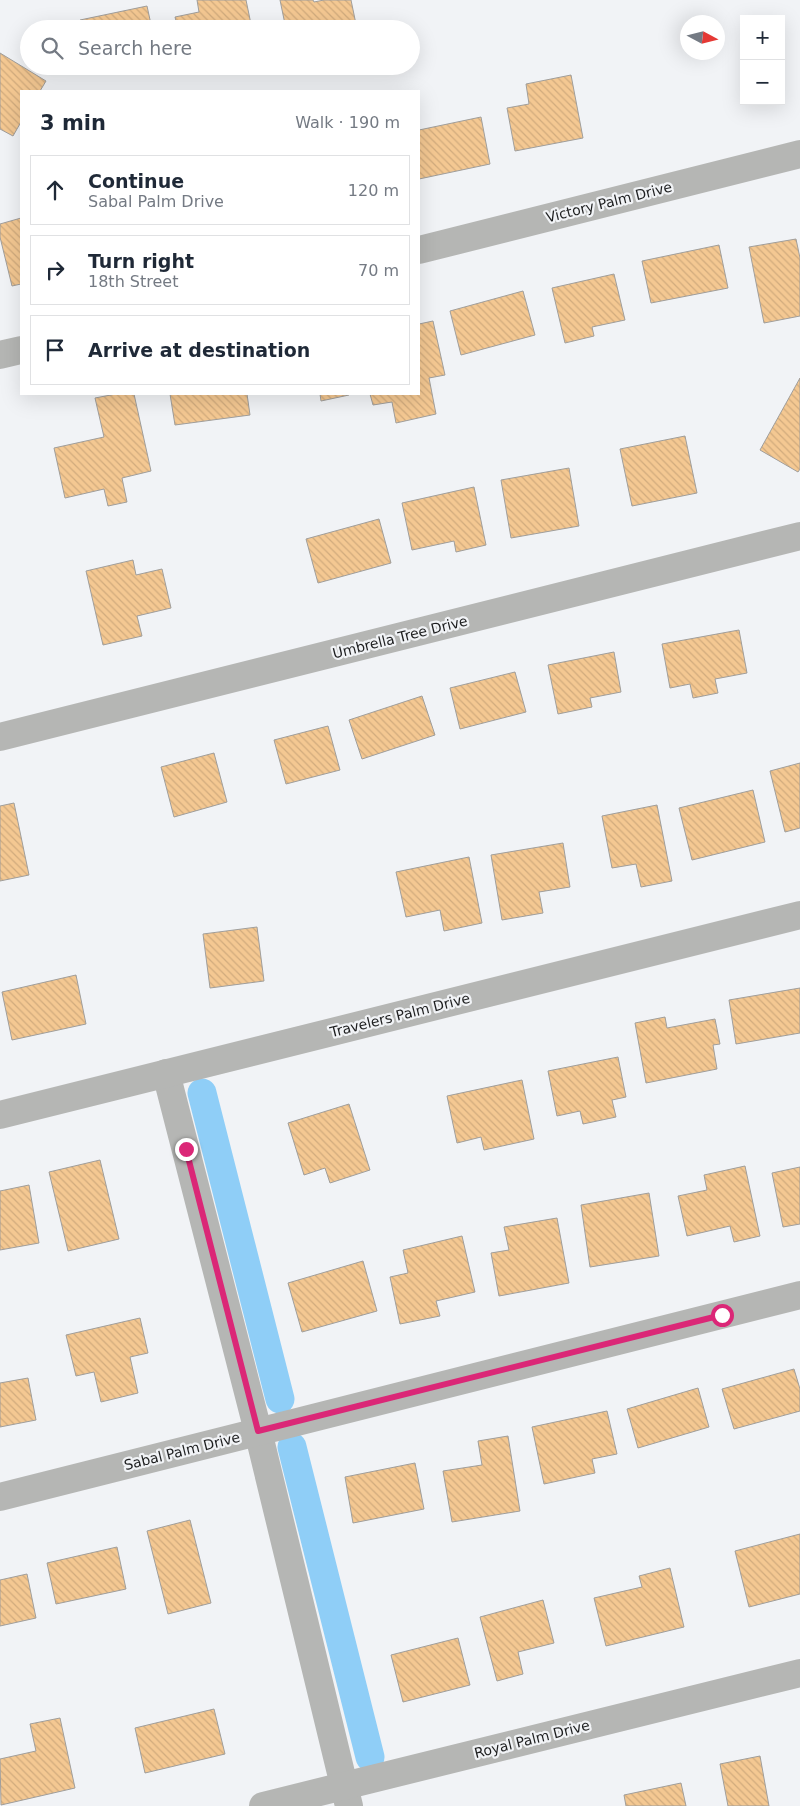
<!DOCTYPE html>
<html lang="en">
<head>
<meta charset="utf-8">
<style>
  body { margin:0; font-family:"DejaVu Sans",sans-serif; background:#f2f2f3; color:#1f2937 }
  .controls { position:absolute; right:15px; top:15px; display:grid; overflow:hidden; border-radius:0px; box-shadow:0 5px 20px #0002 }
  .controls button { width:45px; height:45px; display:grid; place-items:center; padding:0; border:0; border-bottom:1px solid #e0e1e3; background:#fff; color:#1f2937; font:25px sans-serif }
  .compass { position:absolute; left:680px; top:15px; width:45px; height:45px; border-radius:50%; background:#fff; box-shadow:0 5px 20px #0002; rotate:97deg }
  .stop { position:absolute; width:15px; height:15px; margin:-11px; border:4px solid #db2777; border-radius:50%; background:#fff }
  .stop.end { background:#db2777; border-color:#fff; box-shadow:0 1px 5px #0008 }
  .list { margin:0; padding:0; list-style:none }
  h2 { display:flex; justify-content:space-between; align-items:center; height:65px; margin:0; padding:0 20px; font-size:21px }
  h2 small { font-size:16px; font-weight:400; color:#747a83 }
  .list li { display:grid; grid-template-columns:32px 1fr auto; gap:15px; align-items:center; box-sizing:border-box; height:70px; margin:0 10px 10px; padding:0 10px; border:1px solid #e0e1e3; border-radius:0px }
  .list b { display:block; font-size:19px; white-space:nowrap }
  .list p { margin:0; font-size:16px; white-space:nowrap; color:#747a83 }
  .list em { font-size:16px; font-style:normal; color:#747a83 }
  .icon { flex:none; width:28px; height:28px; fill:none; stroke:currentColor; stroke-width:2; stroke-linecap:round; stroke-linejoin:round }
  .map { position:relative; flex:none; width:800px; height:1806px; overflow:hidden }
  .search { position:absolute; background:#fff; box-shadow:0 5px 20px #0002; left:20px; top:20px; width:400px; height:55px; display:flex; align-items:center; gap:12px; box-sizing:border-box; padding:0 18px; border-radius:28px; color:#747a83; font-size:19px }
  .panel { position:absolute; background:#fff; box-shadow:0 5px 20px #0002; left:20px; top:90px; width:400px; height:305px; border-radius:0px }
  .map>svg:first-child { display:block }
  .lines { fill:none; stroke-linecap:round; stroke-linejoin:round }
  .canal { stroke:#8fcef7; stroke-width:29 }
  .building { fill:url(#building-back-hatch); stroke:#a09e9b }
  .minor { stroke:#b5b6b4; stroke-width:28 }
  .route { stroke:#db2777; stroke-width:6 }
  .labels { text-anchor:middle; dominant-baseline:central; stroke-width:4.5; stroke-linejoin:round; paint-order:stroke }
  .street-label { font-size:14px; fill:#1d1e1f; stroke:#f1f3f6 }
</style>
</head>
<body>
<div class="map">
<svg width="800" height="1806" viewBox="0 0 800 1806">
  <defs>
    <pattern id="building-back-hatch" width="6" height="6" patternUnits="userSpaceOnUse" patternTransform="scale(1.25)"><rect width="6" height="6" fill="#f4c892"/><path d="M-1 5l2 2M0 0l6 6M5-1l2 2" fill="none" stroke="#d1ab7d"/></pattern>
  </defs>
  <rect width="100%" height="100%" fill="#f1f3f6"/>
  <g class="lines">
    <g class="canal">
      <polyline points="202,1093 280,1399"/>
      <polyline points="292,1447 370,1757"/>
    </g>
  </g>
  <g class="building">
    <polygon points="197,0 246,0 252,29 178,29 175,17 199,12"/>
    <polygon points="280,0 313,0 314,2 324,0 351,0 357,29 286,29"/>
    <polygon points="147,6 152,29 82,29 80,20"/>
    <polygon points="0,53 46,81 40,91 21,91 21,122 13,136 0,129"/>
    <polygon points="571,75 583,138 515,151 507,108 529,104 526,84"/>
    <polygon points="481,117 490,164 419,179 419,130"/>
    <polygon points="21,218 21,284 12,286 0,237 0,224"/>
    <polygon points="796,239 800,258 800,316 764,323 749,247"/>
    <polygon points="719,245 728,288 651,303 642,261"/>
    <polygon points="614,274 625,320 592,327 594,336 565,343 552,288"/>
    <polygon points="523,291 535,335 461,355 450,311"/>
    <polygon points="433,321 445,375 429,378 436,414 396,423 392,402 373,405 370,394 419,394 419,324"/>
    <polygon points="800,378 800,469 798,472 760,450"/>
    <polygon points="116,394 134,394 151,471 122,478 127,502 108,506 104,489 65,498 54,448 104,437 95,398"/>
    <polygon points="170,394 247,394 250,415 175,425"/>
    <polygon points="320,394 348,394 349,395 321,401"/>
    <polygon points="685,436 697,493 632,506 620,449"/>
    <polygon points="569,468 579,526 511,538 501,480"/>
    <polygon points="474,487 486,545 456,552 454,541 412,550 402,503"/>
    <polygon points="379,519 391,563 318,583 306,539"/>
    <polygon points="133,560 136,575 162,569 171,608 137,616 142,636 103,645 86,571"/>
    <polygon points="739,630 747,673 715,679 718,693 693,698 690,684 670,688 662,644"/>
    <polygon points="614,652 621,692 590,698 592,707 558,714 548,665"/>
    <polygon points="515,672 526,712 460,729 450,688"/>
    <polygon points="422,696 435,735 362,759 349,720"/>
    <polygon points="328,726 340,770 286,784 274,740"/>
    <polygon points="214,753 227,802 174,817 161,767"/>
    <polygon points="800,763 800,828 785,832 770,771"/>
    <polygon points="753,790 765,842 692,860 679,808"/>
    <polygon points="14,803 29,875 0,881 0,806"/>
    <polygon points="657,805 672,881 641,887 636,864 612,868 602,816"/>
    <polygon points="563,843 570,887 539,892 543,913 502,920 491,855"/>
    <polygon points="469,857 482,923 444,931 440,910 406,917 396,872"/>
    <polygon points="257,927 264,981 210,988 203,934"/>
    <polygon points="76,975 86,1024 12,1040 2,992"/>
    <polygon points="800,988 800,1033 736,1044 729,1000"/>
    <polygon points="665,1017 667,1028 715,1019 720,1044 713,1045 717,1069 646,1083 635,1023"/>
    <polygon points="618,1057 626,1097 612,1100 616,1117 583,1124 580,1111 557,1116 548,1071"/>
    <polygon points="522,1080 534,1139 484,1150 481,1137 457,1143 447,1096"/>
    <polygon points="349,1104 370,1170 330,1183 325,1168 304,1175 288,1123"/>
    <polygon points="100,1160 119,1239 68,1251 49,1172"/>
    <polygon points="745,1166 760,1236 734,1242 730,1226 687,1236 678,1196 707,1190 704,1175"/>
    <polygon points="800,1167 800,1224 783,1227 772,1173"/>
    <polygon points="29,1185 39,1243 0,1250 0,1191"/>
    <polygon points="649,1193 659,1256 590,1267 581,1205"/>
    <polygon points="557,1218 569,1283 499,1296 491,1253 509,1250 504,1227"/>
    <polygon points="462,1236 475,1292 436,1301 440,1316 400,1324 390,1277 408,1273 403,1250"/>
    <polygon points="363,1261 377,1311 302,1332 288,1283"/>
    <polygon points="140,1318 148,1353 130,1357 138,1393 101,1402 94,1372 76,1376 66,1335"/>
    <polygon points="794,1369 800,1389 800,1411 734,1429 722,1389"/>
    <polygon points="28,1378 36,1420 0,1427 0,1383"/>
    <polygon points="698,1388 709,1427 638,1448 627,1409"/>
    <polygon points="607,1411 617,1454 592,1459 595,1473 544,1484 532,1427"/>
    <polygon points="508,1436 520,1511 452,1522 443,1471 482,1465 478,1441"/>
    <polygon points="415,1463 424,1509 353,1523 345,1477"/>
    <polygon points="190,1520 211,1603 168,1614 147,1531"/>
    <polygon points="800,1534 800,1594 749,1607 735,1551"/>
    <polygon points="117,1547 126,1589 56,1604 47,1563"/>
    <polygon points="670,1568 684,1627 606,1646 594,1598 642,1587 639,1576"/>
    <polygon points="27,1574 36,1618 0,1626 0,1580"/>
    <polygon points="543,1600 554,1643 518,1652 523,1674 497,1681 480,1617"/>
    <polygon points="458,1638 470,1685 403,1702 391,1655"/>
    <polygon points="214,1709 225,1754 145,1773 135,1728"/>
    <polygon points="60,1718 75,1788 1,1805 0,1759 36,1751 30,1724"/>
    <polygon points="760,1756 769,1806 728,1806 720,1764"/>
    <polygon points="681,1783 686,1806 626,1806 624,1795"/>
  </g>
  <g class="lines">
    <g class="minor">
      <polyline points="419,250 800,154"/>
      <polyline points="0,355 21,350"/>
      <polyline points="0,737 800,536"/>
      <polyline points="166,1073 258,1431 349,1806"/>
      <polyline points="0,1115 800,915"/>
      <polyline points="0,1497 800,1295"/>
      <polyline points="263,1806 800,1673"/>
    </g>
  </g>
  <g class="lines">
    <polyline class="route" points="186,1149 258,1431 722,1315"/>
  </g>
  <g class="labels">
    <g class="street-label">
      <text transform="translate(609 202) rotate(-14)">Victory Palm Drive</text>
      <text transform="translate(400 637) rotate(-14)">Umbrella Tree Drive</text>
      <text transform="translate(400 1015) rotate(-14)">Travelers Palm Drive</text>
      <text transform="translate(182 1451) rotate(-14)">Sabal Palm Drive</text>
      <text transform="translate(532 1739) rotate(-14)">Royal Palm Drive</text>
    </g>
  </g>
</svg>
<div class="controls">
<button>+</button>
<button>−</button>
</div>
<svg class="compass" viewBox="-18 -18 36 36"><path d="M0-13l5 13h-10z" fill="#e53935"/><path d="M0 13l5-13h-10z" fill="#747a83"/></svg>
<div class="stop" style="left:722px;top:1315px"></div>
<div class="stop end" style="left:186px;top:1149px"></div>
<div class="search"><svg class="icon" aria-label="search" viewBox="0 0 24 24"><circle cx="10" cy="10" r="6"/><path d="M15 15l6 6"/></svg>Search here</div>
<section class="panel">
<h2>3 min<small>Walk · 190 m</small></h2>
<ul class="list">
<li><svg class="icon" aria-label="ahead" viewBox="0 0 24 24"><path d="M12 20V5M6 11l6-6 6 6"/></svg><div><b>Continue</b><p>Sabal Palm Drive</p></div><em>120 m</em></li>
<li><svg class="icon" aria-label="right" viewBox="0 0 24 24"><path d="M7 20v-9h11M14 6l5 5-5 5"/></svg><div><b>Turn right</b><p>18th Street</p></div><em>70 m</em></li>
<li><svg class="icon" aria-label="arrive" viewBox="0 0 24 24"><path d="M6 21V4h12l-3 4 3 4H6"/></svg><div><b>Arrive at destination</b></div></li>
</ul>
</section>
</div>
</body>
</html>
